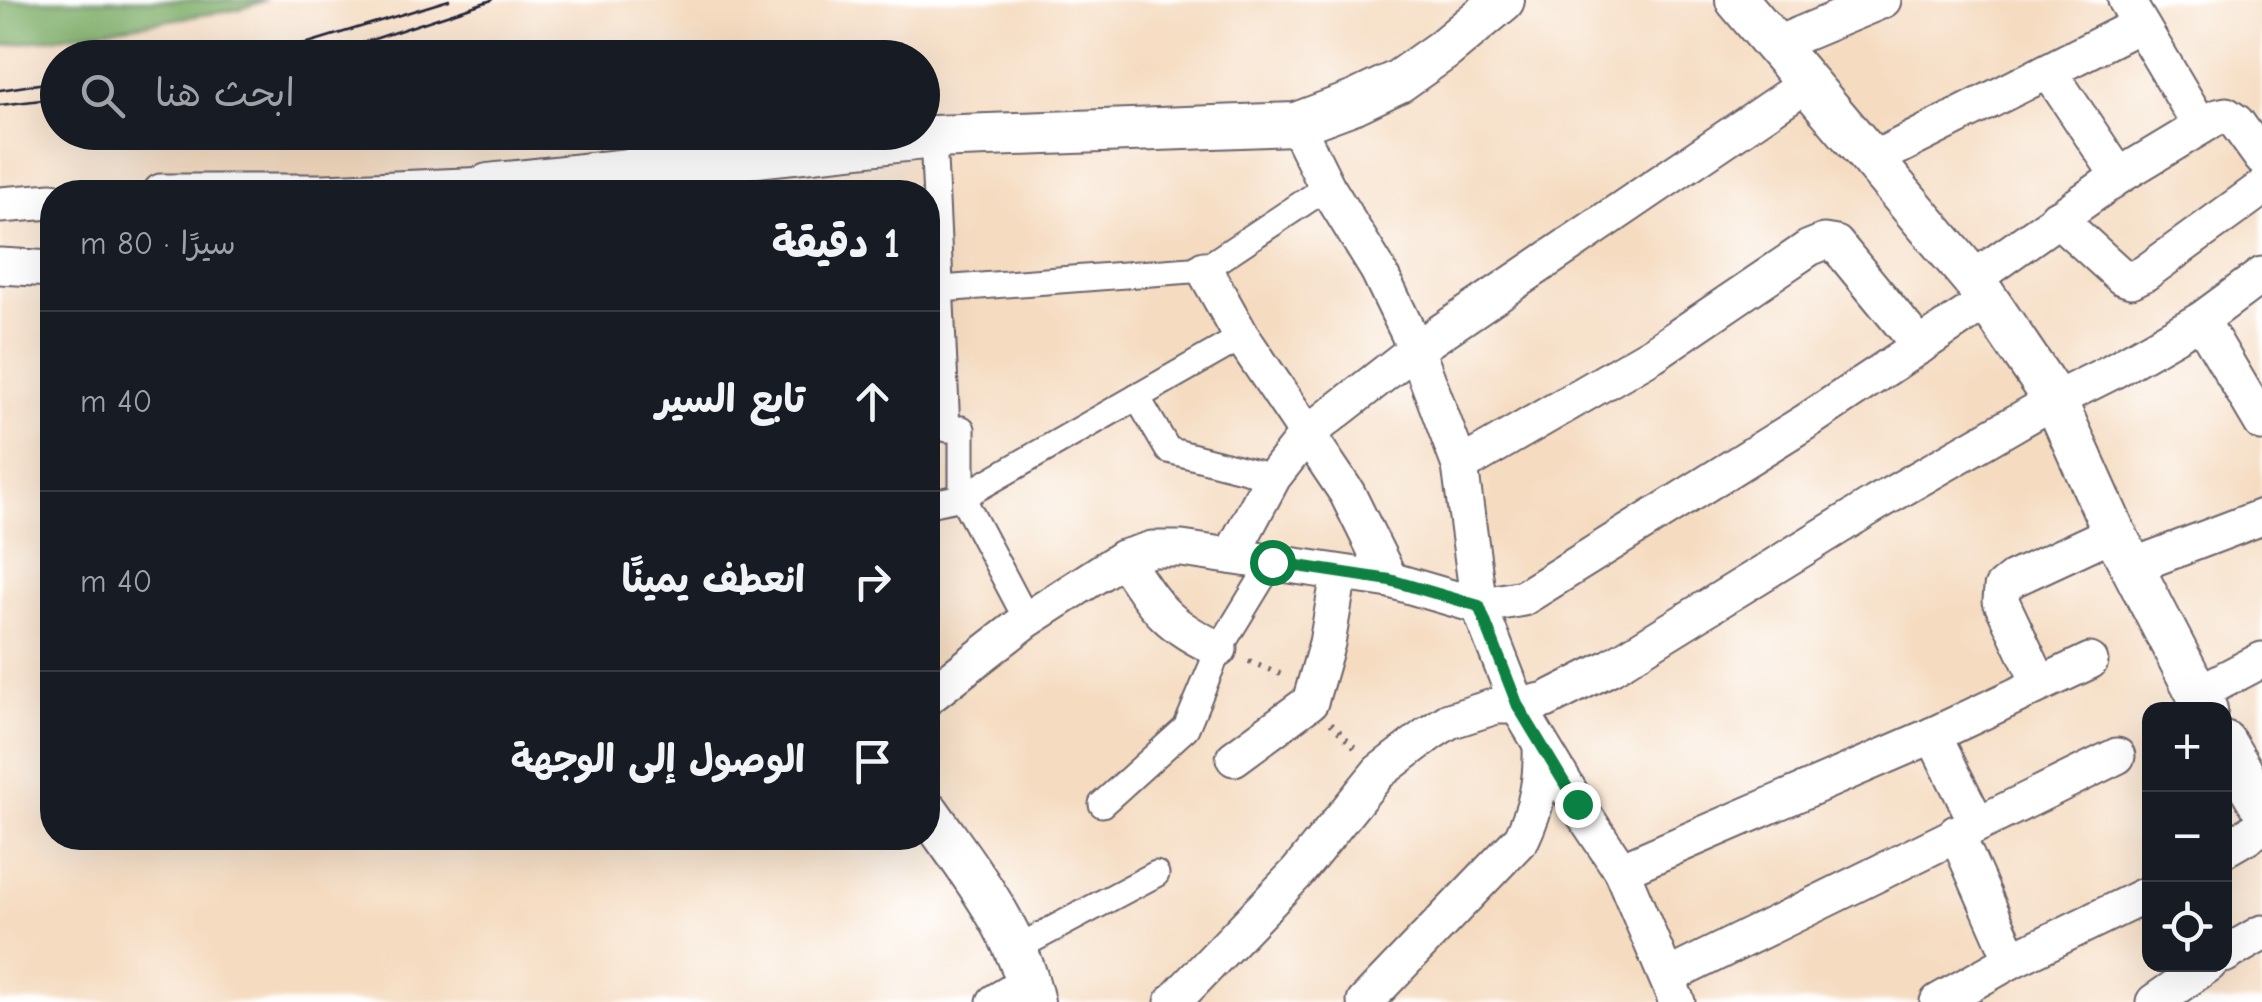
<!DOCTYPE html>
<html lang="ar">
<head>
<meta charset="utf-8">
<style>
  body { margin:0; font-family:"Comic Neue","Playpen Sans Arabic",sans-serif; background:#242831; color:#f1f3f6; direction:rtl }
  .controls { position:absolute; right:30px; bottom:30px; display:grid; overflow:hidden; border-radius:20px; box-shadow:0 10px 40px #0002 }
  .controls button { width:90px; height:90px; display:grid; place-items:center; padding:0; border:0; border-bottom:2px solid #363941; background:#171b24; color:#f1f3f6; font:50px sans-serif }
  .stop { position:absolute; width:30px; height:30px; margin:-22px; border:8px solid #0b8043; border-radius:50%; background:#fff }
  .stop.end { background:#0b8043; border-color:#fff; box-shadow:0 2px 10px #0008 }
  .list { margin:0; padding:0; list-style:none }
  h2 { display:flex; justify-content:space-between; align-items:center; height:130px; margin:0; padding:0 40px; font-size:42px }
  h2 small { font-size:32px; font-weight:400; color:#9ea1a6 }
  .list li { display:grid; grid-template-columns:65px 1fr auto; gap:30px; align-items:center; box-sizing:border-box; height:180px; padding:0 40px; border-top:2px solid #363941 }
  .list b { display:block; font-size:38px; white-space:nowrap }
  .list em { font-size:32px; font-style:normal; color:#9ea1a6 }
  .icon { flex:none; width:55px; height:55px; fill:none; stroke:currentColor; stroke-width:2; stroke-linecap:round; stroke-linejoin:round }
  .map { position:relative; flex:none; width:2262px; height:1002px; overflow:hidden; direction:ltr }
  .search { position:absolute; background:#171b24; box-shadow:0 10px 40px #0002; left:40px; top:40px; width:900px; height:110px; display:flex; align-items:center; gap:25px; box-sizing:border-box; padding:0 35px; border-radius:55px; color:#9ea1a6; font-size:38px }
  .panel { position:absolute; background:#171b24; box-shadow:0 10px 40px #0002; left:40px; top:180px; width:900px; height:670px; border-radius:40px; direction:rtl }
  .map>svg:first-child { display:block }
  .forest { fill:#7ead67; stroke:#506851; stroke-width:2.5 }
  .lines { fill:none; stroke-linecap:round; stroke-linejoin:round }
  .pedestrian-casing { stroke:#6c636a; stroke-width:29 }
  .minor-casing { stroke:#6c636a; stroke-width:39 }
  .tertiary-casing { stroke:#6c636a; stroke-width:46 }
  .path { stroke:#6c636a; stroke-width:6; stroke-dasharray:2.5 8; stroke-linecap:butt }
  .pedestrian { stroke:#fff; stroke-width:25 }
  .minor { stroke:#fff; stroke-width:35 }
  .tertiary { stroke:#fff; stroke-width:42 }
  .tram { stroke:#22223b; stroke-width:2.5 }
  .route { stroke:#0b8043; stroke-width:12 }
</style>
</head>
<body>
<div class="map">
<svg width="2262" height="1002" viewBox="0 0 2262 1002">
  <rect width="100%" height="100%" fill="#fff"/>
  <filter id="ink" filterUnits="userSpaceOnUse"><feTurbulence type="fractalNoise" baseFrequency=".01" numOctaves="2"/><feDisplacementMap in="SourceGraphic" scale="20" xChannelSelector="R" yChannelSelector="G"/><feConvolveMatrix kernelMatrix="1 2 1 2 8 2 1 2 1" color-interpolation-filters="sRGB"/></filter>
  <filter id="wash" filterUnits="userSpaceOnUse"><feTurbulence type="fractalNoise" baseFrequency=".0048" numOctaves="4" result="noise"/><feDisplacementMap in="SourceGraphic" scale="40" xChannelSelector="R" yChannelSelector="G"/><feGaussianBlur stdDeviation="2.25" result="paint"/><feColorMatrix in="noise" values="0 0 0 0 0 0 0 0 0 0 0 0 0 0 0 0 0 1.4 0 .05"/><feComposite in="paint" operator="in"/></filter>
  <g filter="url(#wash)">
    <rect width="100%" height="100%" fill="#f5dcc1"/>
    <polygon class="forest" points="0,0 266,0 241,9 0,46"/>
  </g>
  <g filter="url(#ink)">
    <g class="lines">
      <defs>
        <g id="pedestrian">
          <polyline points="933,137 947,429 962,429 962,497 1027,620"/>
          <polyline points="928,290 1204,269 1327,187"/>
          <polyline points="1137,397 1168,450 1273,477"/>
          <polyline points="928,504 962,497 1242,337"/>
          <polyline points="1102,804 1186,728 1219,649 1272,562"/>
          <polyline points="1017,948 1156,874"/>
        </g>
        <g id="minor">
          <polyline points="2126,0 2200,125"/>
          <polyline points="1775,45 1883,0"/>
          <polyline points="2050,73 2119,176"/>
          <polyline points="1296,124 1327,187 1378,270 1416,349 1460,466 1479,606 1518,706 1577,804 1621,870 1677,1002"/>
          <polyline points="1870,161 2139,25"/>
          <polyline points="161,192 325,192 488,185"/>
          <polyline points="0,205 52,201"/>
          <polyline points="2057,218 2122,277 2131,280 2145,273 2262,188"/>
          <polyline points="0,266 52,269"/>
          <polyline points="1204,269 1242,337 1347,493 1390,580"/>
          <polyline points="1973,279 2119,176 2217,117 2226,115 2236,122 2262,158"/>
          <polyline points="2201,320 2262,423"/>
          <polyline points="1460,466 1653,354 1809,248 1824,242 1836,244 1920,346"/>
          <polyline points="1231,556 1273,477 1306,435 1416,349 1809,82"/>
          <path d="M1123 558C1155 606 1165 625 1219 649"/>
          <polyline points="2133,566 2262,517"/>
          <polyline points="2040,684 2001,601 2002,588 2013,579 2114,532"/>
          <polyline points="2197,694 2262,660"/>
          <polyline points="928,697 1027,620 1123,558 1152,549 1182,549 1390,580 1479,606 1523,598 1807,421 1987,301"/>
          <polyline points="1933,735 1977,823"/>
          <polyline points="1234,758 1310,702 1327,643 1339,574"/>
          <polyline points="1956,833 2012,960"/>
          <polyline points="2224,849 2262,827"/>
          <polyline points="1621,870 1933,735 2090,661"/>
          <polyline points="2224,955 2262,933"/>
          <polyline points="1667,977 2117,756"/>
          <polyline points="995,1002 1029,982"/>
          <polyline points="1173,1002 1297,873 1379,772 1430,733 1449,721 1496,706 1518,706 1546,700 1611,667 1875,504 2055,400 2111,372 2201,320 2262,275"/>
          <path d="M1365 1002 1522 838C1537 806 1542 781 1541 746"/>
          <polyline points="1938,1002 2012,960 2150,893"/>
          <polyline points="2154,1002 2209,964"/>
        </g>
        <g id="tertiary">
          <polyline points="1737,0 1973,279 2055,400 2114,532 2206,710"/>
          <polyline points="492,192 488,185 933,137 1296,124 1355,102 1399,81 1443,50 1503,0"/>
          <polyline points="2224,742 2262,806"/>
          <path d="M928 812C970 872 1017 929 1033 1002"/>
        </g>
      </defs>
      <use href="#pedestrian" class="pedestrian-casing"/>
      <use href="#minor" class="minor-casing"/>
      <use href="#tertiary" class="tertiary-casing"/>
      <g class="path">
        <polyline points="1249,661 1283,675"/>
        <polyline points="1331,723 1357,750"/>
      </g>
      <use href="#pedestrian" class="pedestrian"/>
      <use href="#minor" class="minor"/>
      <use href="#tertiary" class="tertiary"/>
      <g class="tram">
        <polyline points="217,58 308,43 449,0"/>
        <polyline points="317,58 492,0"/>
        <polyline points="0,90 58,81"/>
        <polyline points="0,105 58,98"/>
      </g>
    </g>
  </g>
  <g class="lines" filter="url(#ink)">
    <polyline class="route" points="1272,562 1390,580 1479,606 1518,706 1577,804"/>
  </g>
</svg>
<div class="controls">
<button>+</button>
<button>−</button>
<button><svg class="icon" aria-label="locate" viewBox="0 0 24 24"><circle cx="12" cy="12" r="6"/><path d="M12 2v4M12 18v4M2 12h4M18 12h4"/></svg></button>
</div>
<div class="stop" style="left:1272px;top:562px"></div>
<div class="stop end" style="left:1577px;top:804px"></div>
<div class="search"><svg class="icon" aria-label="search" viewBox="0 0 24 24"><circle cx="10" cy="10" r="6"/><path d="M15 15l6 6"/></svg>ابحث هنا</div>
<section class="panel">
<h2>1 دقيقة<small>سيرًا · 80 m</small></h2>
<ul class="list">
<li><svg class="icon" aria-label="ahead" viewBox="0 0 24 24"><path d="M12 20V5M6 11l6-6 6 6"/></svg><div><b>تابع السير</b></div><em>40 m</em></li>
<li><svg class="icon" aria-label="right" viewBox="0 0 24 24"><path d="M7 20v-9h11M14 6l5 5-5 5"/></svg><div><b>انعطف يمينًا</b></div><em>40 m</em></li>
<li><svg class="icon" aria-label="arrive" viewBox="0 0 24 24"><path d="M6 21V4h12l-3 4 3 4H6"/></svg><div><b>الوصول إلى الوجهة</b></div></li>
</ul>
</section>
</div>
</body>
</html>
